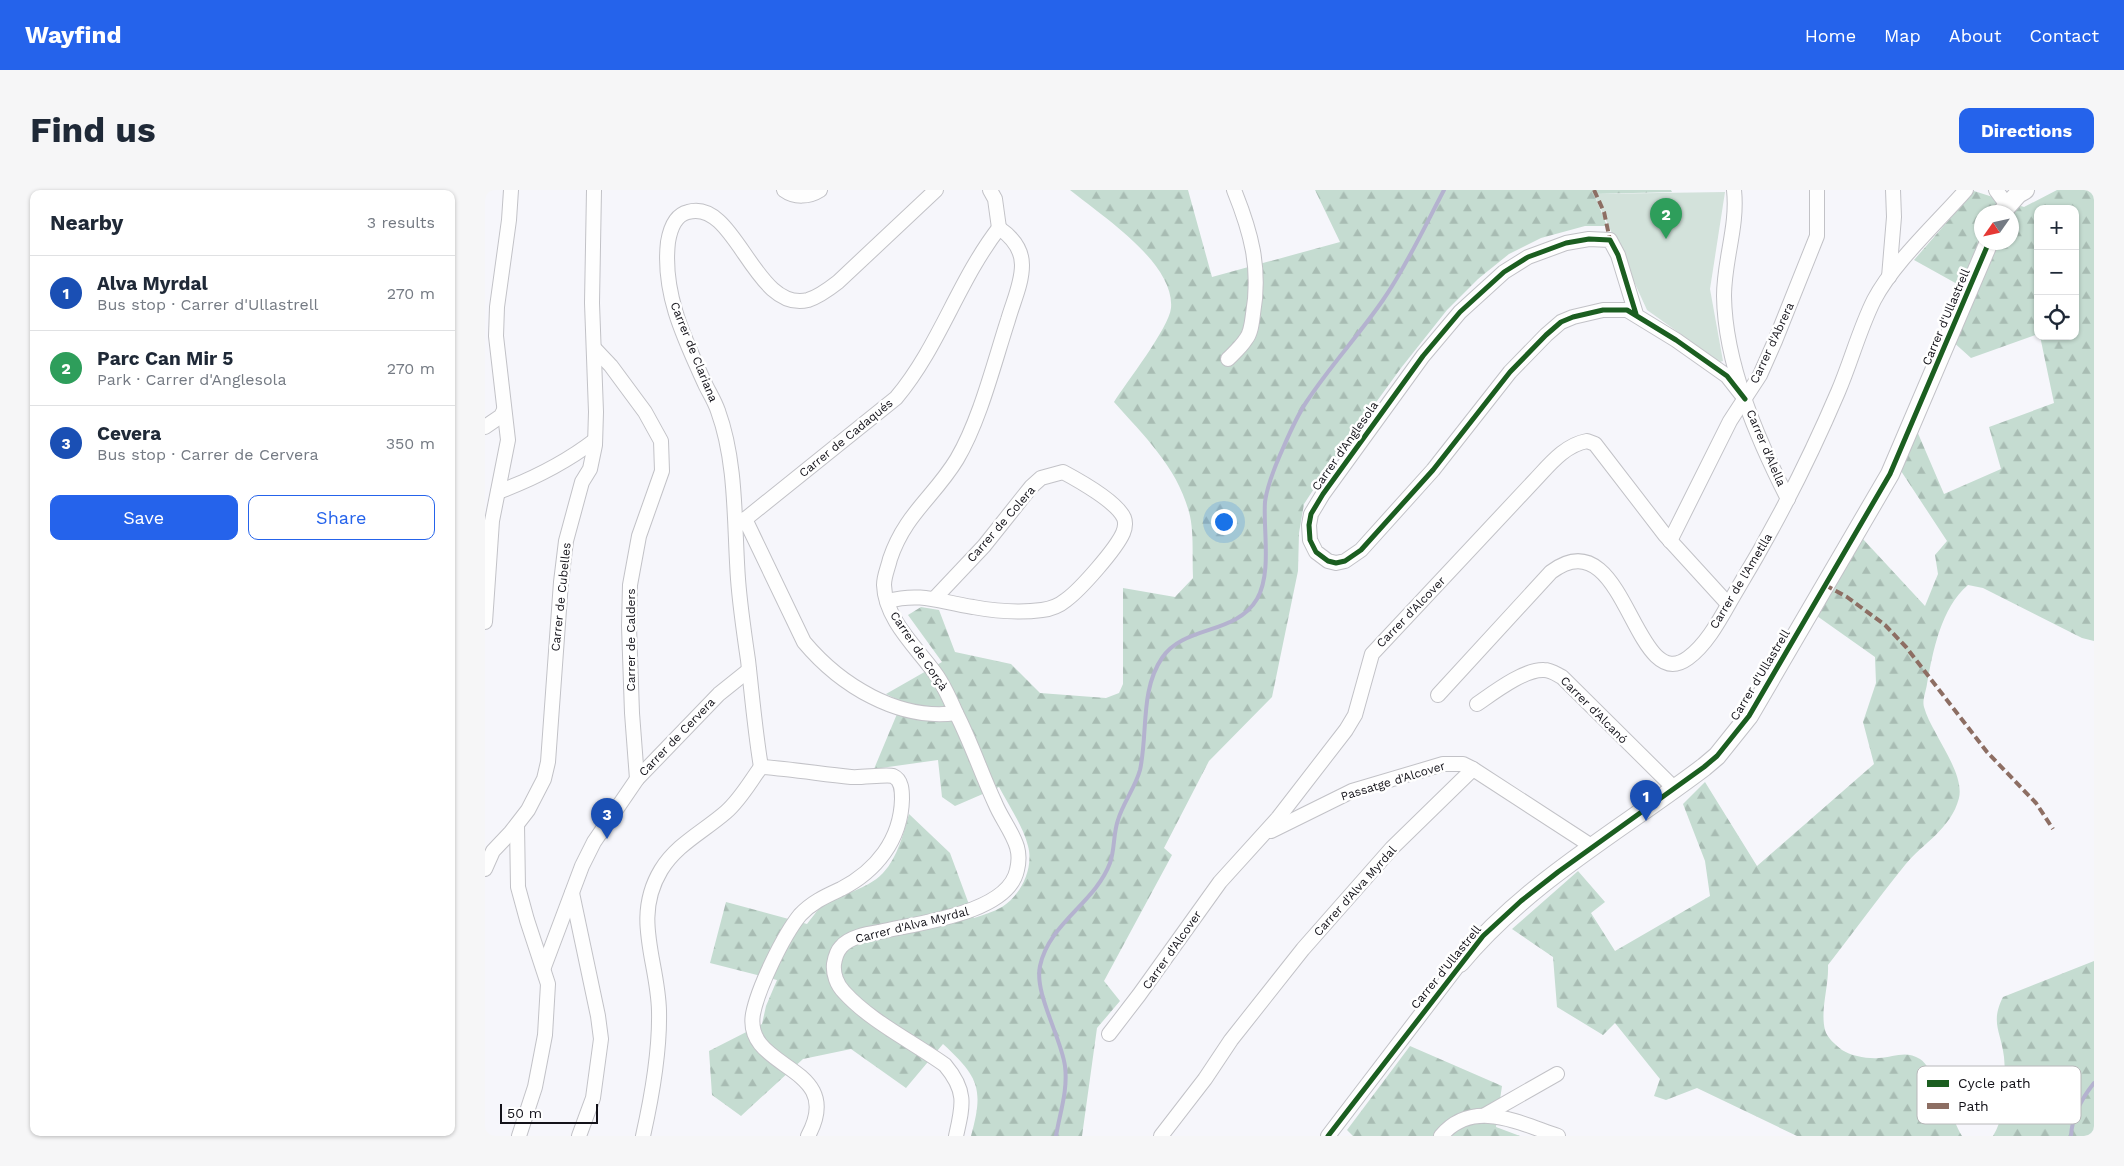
<!DOCTYPE html>
<html lang="en">
<head>
<meta charset="utf-8">
<style>
  body { margin:0; font-family:"Work Sans",sans-serif; background:#f6f6f7; color:#1f2937 }
  .controls { position:absolute; right:15px; top:15px; display:grid; overflow:hidden; border-radius:10px; box-shadow:0 1px 4px #0004 }
  .controls button { width:45px; height:45px; display:grid; place-items:center; padding:0; border:0; border-bottom:1px solid #e0e1e3; background:#fff; color:#1f2937; font:25px sans-serif }
  .compass { position:absolute; left:1489px; top:15px; width:45px; height:45px; border-radius:50%; background:#fff; box-shadow:0 1px 4px #0004; rotate:236deg }
  .scale { position:absolute; left:15px; bottom:12px; width:98px; box-sizing:border-box; padding-left:5px; border:2px solid #131219; border-top:0; font-size:14px; line-height:18px; white-space:nowrap; color:#131219; -webkit-text-stroke:4px #fff; paint-order:stroke }
  .you { position:absolute; left:738px; top:331px; width:18px; height:18px; margin:-12px; border:4px solid #fff; border-radius:50%; background:#1a73e8; box-shadow:0 0 0 8px #1a73e833 }
  .badge { display:grid; place-items:center; width:32px; height:32px; border-radius:50%; background:#2563eb; color:#fff; font-size:16px; font-weight:700 }
  .pin { position:absolute; translate:-50% -41px; filter:drop-shadow(0 1px 2px #0008) }
  .pin::after { content:''; position:absolute; top:26px; width:18px; height:15px; background:inherit; clip-path:polygon(0 0,100% 0,50% 100%) }
  .list { margin:0; padding:0; list-style:none }
  h2 { display:flex; justify-content:space-between; align-items:center; height:65px; margin:0; padding:0 20px; font-size:21px }
  h2 small { font-size:16px; font-weight:400; color:#747a83 }
  .list li { display:grid; grid-template-columns:32px 1fr auto; gap:15px; align-items:center; box-sizing:border-box; height:75px; padding:0 20px; border-top:1px solid #e0e1e3 }
  .list b { display:block; font-size:19px; white-space:nowrap }
  .list p { margin:0; font-size:16px; white-space:nowrap; color:#747a83 }
  .list em { font-size:16px; font-style:normal; color:#747a83 }
  .actions { display:flex; gap:10px; padding:15px 20px }
  .actions a { flex:1; padding:11px 0; border:1px solid #2563eb; border-radius:10px; text-align:center; font-size:18px; color:#2563eb }
  .actions .main { background:#2563eb; color:#fff }
  .icon { flex:none; width:28px; height:28px; fill:none; stroke:currentColor; stroke-width:2; stroke-linecap:round; stroke-linejoin:round }
  .map { position:relative; flex:none; width:1609px; height:946px; overflow:hidden; border-radius:10px }
  header { display:flex; align-items:center; gap:30px; box-sizing:border-box; height:70px; padding:0 25px; background:#2563eb; color:#fff }
  header strong { font-size:24px }
  nav { display:flex; gap:28px; margin-inline-start:auto; font-size:18px }
  .intro { display:flex; align-items:center; justify-content:space-between; box-sizing:border-box; height:120px; padding:0 30px }
  h1 { margin:0; font-size:35px }
  .button { padding:12px 22px; border-radius:10px; background:#2563eb; color:#fff; font-size:18px; font-weight:700 }
  main { display:flex; gap:30px; padding:0 30px }
  aside { flex:1; background:#fff; border-radius:10px; box-shadow:0 1px 4px #0004 }
  .map>svg:first-child { display:block }
  .forest { fill:url(#forest-firs); fill-rule:evenodd }
  .green { fill:#d3e2db }
  .lines { fill:none; stroke-linecap:round; stroke-linejoin:round }
  .stream { stroke:#b4b2cf; stroke-width:4 }
  .minor-casing { stroke:#c2c2c7; stroke-width:16 }
  .tertiary-casing { stroke:#c2c2c7; stroke-width:20 }
  .minor { stroke:#fefefe; stroke-width:14 }
  .tertiary { stroke:#fefefe; stroke-width:18 }
  .quiet { stroke:#8d6e63; stroke-width:4; stroke-dasharray:8 4; stroke-linecap:butt }
  .cycleway-casing { stroke:#fff; stroke-width:8 }
  .cycleway { stroke:#1b5e20; stroke-width:5 }
  .labels { text-anchor:middle; dominant-baseline:central; stroke-width:5; stroke-linejoin:round; paint-order:stroke }
  .street-label { font-size:12px; fill:#131219; stroke:#fff }
  .key { fill:#fff; stroke:#b8b8ba; stroke-width:1 }
  .key-label { font-size:14px; fill:#131219 }
</style>
</head>
<body>
<header>
<strong>Wayfind</strong>
<nav><a>Home</a><a>Map</a><a>About</a><a>Contact</a></nav>
</header>
<div class="intro"><h1>Find us</h1><a class="button">Directions</a></div>
<main>
<aside>
<h2>Nearby<small>3 results</small></h2>
<ul class="list">
<li><span class="badge" style="background:#1a4fb4">1</span><div><b>Alva Myrdal</b><p>Bus stop · Carrer d'Ullastrell</p></div><em>270 m</em></li>
<li><span class="badge" style="background:#2e9e5b">2</span><div><b>Parc Can Mir 5</b><p>Park · Carrer d'Anglesola</p></div><em>270 m</em></li>
<li><span class="badge" style="background:#1a4fb4">3</span><div><b>Cevera</b><p>Bus stop · Carrer de Cervera</p></div><em>350 m</em></li>
</ul>
<div class="actions"><a class="main">Save</a><a>Share</a></div>
</aside>
<div class="map">
<svg width="1609" height="946" viewBox="0 0 1609 946">
  <defs>
    <pattern id="forest-firs" width="22" height="20" patternUnits="userSpaceOnUse" patternTransform="scale(1.25)"><rect width="22" height="20" fill="#c5dcd1"/><path d="M5 1l3.5 6h-7zM16 11l3.5 6h-7z" fill="#a8bcb3"/></pattern>
  </defs>
  <rect width="100%" height="100%" fill="#f6f6fb"/>
  <g class="forest">
    <path d="M585 0H703L727 87 855 52 830 0H1186L1187 2 1109 4 1122 36H1100L1056 48 1024 64 993 89 962 120 916 178 836 288 819 314 814 343 813 381 787 507 724 571 679 658 687 665 619 791 635 811 612 838 597 946H486C499 899 494 887 458 854L421 898 366 859 318 869 256 926 227 905 224 861 277 834 281 816 292 790 225 773 241 712 322 734C326 729 330 723 334 719 350 705 381 701 398 683 413 667 418 644 424 624L465 663 489 728C498 725 508 722 517 717 536 705 549 678 543 656 538 636 524 616 514 597L470 616 457 607 453 570 389 579 417 512 401 504 457 472 423 425 436 417 454 420 470 462 526 474 555 503 621 508 634 503 638 494V398L690 407 708 388C707 368 709 345 705 326 694 279 660 247 629 212 641 193 684 138 686 118 690 73 617 26 585 0Z"/>
    <path d="M1572 0H1609V451L1597 448 1498 398 1483 395C1456 418 1448 461 1442 494 1441 501 1437 511 1439 517 1446 543 1480 582 1474 608 1466 639 1438 653 1420 675 1393 708 1369 742 1343 775 1344 796 1335 820 1340 840 1342 848 1351 855 1357 860 1366 866 1383 869 1394 868 1409 867 1421 860 1435 869 1447 875 1468 931 1477 946H1312L1212 898 1181 910 1169 906 1175 889 1130 833 1118 845 1072 817 1068 767 1027 739 1093 681 1120 712 1106 723 1130 761 1225 706 1220 671 1198 614 1220 592 1272 676 1389 574 1378 532 1391 493 1390 467 1332 426 1377 348 1440 416 1453 384 1450 365 1462 351 1416 281 1432 241 1459 304 1516 279 1504 237 1569 213 1555 146H1590V19H1553V144L1486 168 1456 141 1474 95 1429 70 1489 1 1539 17ZM1496 22H1526V52H1496Z"/>
    <path d="M1609 771V946H1508C1521 926 1521 890 1519 867 1516 841 1505 833 1518 807Z"/>
    <polygon points="925,856 1017,896 1011,937 1035,946 868,946 862,940"/>
  </g>
  <polygon class="green" points="1240,2 1225,99 1238,171 1235,172 1162,120 1109,4"/>
  <g class="lines">
    <g class="stream">
      <path d="M571 946C575 922 583 901 580 876 576 847 549 803 555 776 564 733 610 713 625 673 630 659 628 644 633 630 638 613 650 598 655 580 663 544 655 500 677 468 699 435 751 445 772 409 787 383 778 340 780 312 782 296 789 279 795 265 803 247 811 227 822 211 845 176 874 145 898 110 921 77 940 36 959 0"/>
      <path d="M1586 946C1587 926 1597 908 1609 893"/>
    </g>
    <defs>
      <g id="minor">
        <path d="M299 0C310 8 324 7 335 0"/>
        <polyline points="505,0 510,9 514,38"/>
        <path d="M1249 0C1253 36 1239 70 1239 106 1240 174 1272 248 1303 309"/>
        <polyline points="1511,0 1522,15"/>
        <polyline points="1404,87 1409,27 1408,0"/>
        <polyline points="1151,124 1133,65 1125,50 1104,49 1081,53 1043,67 1019,82 975,122 938,166 838,304 826,324 824,335 825,350 831,362 843,371 851,373 860,371 876,360 948,280 1025,182 1061,145 1076,132 1088,127 1118,120 1142,120 1191,150 1242,186 1260,209"/>
        <polyline points="109,158 126,176 160,222 176,251 177,281 154,346 145,395 144,436 147,523 152,589"/>
        <path d="M743 169C749 163 756 157 761 149 766 143 767 132 768 124 776 78 766 42 749 0"/>
        <polyline points="0,237 16,226 19,220"/>
        <path d="M13 302C48 289 80 273 110 250"/>
        <path d="M260 329 319 452C355 495 413 531 471 523 465 509 459 495 450 483 431 457 400 429 399 395 399 386 403 378 405 369 420 324 449 307 472 269 495 230 509 173 523 130 528 112 537 94 537 75 537 58 527 47 514 38"/>
        <path d="M253 335 411 208C454 157 473 91 514 38"/>
        <polyline points="1185,351 1245,231 1275,185 1290,151 1332,46 1332,0"/>
        <path d="M402 411C438 402 454 412 488 417 510 421 536 423 557 420 565 419 575 415 581 410 596 399 631 359 638 343 640 338 641 333 639 328 632 312 593 290 578 282L556 288 546 297 499 356 449 409"/>
        <polyline points="0,432 7,331 23,250 11,146 12,117 24,30 26,0"/>
        <path d="M953 505 1066 382C1141 326 1148 508 1203 468 1225 452 1239 421 1253 398 1291 335 1324 270 1353 202 1366 172 1374 140 1389 110 1409 72 1452 33 1481 0"/>
        <path d="M992 514C1008 503 1039 479 1059 480 1066 480 1071 484 1077 487L1190 599"/>
        <path d="M276 577C270 541 267 505 263 470 259 443 255 416 253 389 249 334 252 273 233 221 230 212 225 204 221 196 200 150 177 104 183 52 185 40 190 25 203 22 251 8 269 123 323 110 333 107 344 99 353 92L451 0"/>
        <path d="M276 577C306 579 336 584 366 587 376 588 401 584 408 586 417 590 417 601 417 609 416 650 391 681 356 699 341 706 327 712 315 725 298 746 273 798 268 824 258 881 362 874 323 946"/>
        <polyline points="32,635 33,697 42,730 63,794 60,845 50,897 34,946"/>
        <polyline points="786,641 867,601 958,574 978,574 988,579"/>
        <polyline points="0,679 8,661 26,642 43,620 59,589 63,572 76,392 81,351 97,292 105,279 110,255 111,222 107,113 109,0"/>
        <polyline points="87,703 113,826 116,849 108,908 94,946"/>
        <polyline points="59,777 97,676 109,652 152,589 234,504 264,480"/>
        <path d="M624 844 654 805 735 692 793 628 861 540 870 525 887 464 1050 290C1065 274 1080 255 1102 251L1110 254 1180 345 1243 414"/>
        <polyline points="1000,925 1072,884"/>
        <path d="M158 946C167 906 175 863 174 821 173 771 147 728 176 680 192 654 218 642 241 622 255 610 265 592 276 577"/>
        <path d="M471 946C478 915 482 901 460 875 428 852 385 831 359 802 352 795 348 784 349 774 350 768 352 761 356 757 364 747 382 744 394 742 431 733 523 724 532 680 534 672 534 664 532 657 527 641 516 628 510 613 496 583 486 552 471 523"/>
        <polyline points="676,946 720,889 746,850 818,759 907,658 988,579 1108,657"/>
        <polyline points="843,946 975,773"/>
        <path d="M956 946C988 908 1034 933 1073 946"/>
      </g>
      <g id="tertiary">
        <polyline points="1517,22 1533,4 1540,0"/>
        <path d="M975 773C1042 692 1136 640 1219 577L1232 566 1264 526 1405 284 1504 52"/>
      </g>
    </defs>
    <use href="#minor" class="minor-casing"/>
    <use href="#tertiary" class="tertiary-casing"/>
    <use href="#minor" class="minor"/>
    <use href="#tertiary" class="tertiary"/>
    <g class="quiet">
      <polyline points="1109,0 1119,22 1125,50"/>
      <polyline points="1340,395 1362,407 1400,435 1421,457 1502,562 1551,613 1568,639"/>
    </g>
    <defs>
      <g id="cycleway">
        <polyline points="1151,124 1133,65 1125,50 1104,49 1081,53 1043,67 1019,82 975,122 938,166 838,304 826,324 824,335 825,350 831,362 843,371 851,373 860,371 876,360 948,280 1025,182 1061,145 1076,132 1088,127 1118,120 1142,120 1191,150 1242,186 1260,209"/>
        <polyline points="843,946 998,746 1036,711 1073,682 1219,577 1232,566 1264,526 1405,284 1504,52"/>
      </g>
    </defs>
    <use href="#cycleway" class="cycleway-casing"/>
    <use href="#cycleway" class="cycleway"/>
  </g>
  <g class="labels">
    <g class="street-label">
      <text transform="translate(1461 127) rotate(-67)">Carrer d'Ullastrell</text>
      <text transform="translate(1287 153) rotate(-65)">Carrer d'Abrera</text>
      <text transform="translate(209 162) rotate(68)">Carrer de Clariana</text>
      <text transform="translate(361 248) rotate(-39)">Carrer de Cadaqués</text>
      <text transform="translate(860 256) rotate(-55)">Carrer d'Anglesola</text>
      <text transform="translate(1281 258) rotate(67)">Carrer d'Alella</text>
      <text transform="translate(516 334) rotate(-49)">Carrer de Colera</text>
      <text transform="translate(1256 391) rotate(-59)">Carrer de l'Ametlla</text>
      <text transform="translate(76 407) rotate(-84)">Carrer de Cubelles</text>
      <text transform="translate(926 422) rotate(-46)">Carrer d'Alcover</text>
      <text transform="translate(146 450) rotate(-90)">Carrer de Calders</text>
      <text transform="translate(434 461) rotate(56)">Carrer de Corçà</text>
      <text transform="translate(1275 485) rotate(-59)">Carrer d'Ullastrell</text>
      <text transform="translate(1109 520) rotate(45)">Carrer d'Alcanó</text>
      <text transform="translate(192 547) rotate(-46)">Carrer de Cervera</text>
      <text transform="translate(908 591) rotate(-17)">Passatge d'Alcover</text>
      <text transform="translate(870 701) rotate(-48)">Carrer d'Alva Myrdal</text>
      <text transform="translate(427 735) rotate(-14)">Carrer d'Alva Myrdal</text>
      <text transform="translate(687 760) rotate(-55)">Carrer d'Alcover</text>
      <text transform="translate(961 777) rotate(-51)">Carrer d'Ullastrell</text>
    </g>
  </g>
  <rect x="1432" y="876" width="164" height="58" rx="8" class="key"/>
  <rect x="1442" y="890" width="22" height="7" fill="#1b5e20"/>
  <rect x="1442" y="913" width="22" height="6" fill="#8d6e63"/>
  <g class="key-label">
    <text x="1473" y="898">Cycle path</text>
    <text x="1473" y="921">Path</text>
  </g>
</svg>
<div class="controls">
<button>+</button>
<button>−</button>
<button><svg class="icon" aria-label="locate" viewBox="0 0 24 24"><circle cx="12" cy="12" r="6"/><path d="M12 2v4M12 18v4M2 12h4M18 12h4"/></svg></button>
</div>
<svg class="compass" viewBox="-18 -18 36 36"><path d="M0-13l5 13h-10z" fill="#e53935"/><path d="M0 13l5-13h-10z" fill="#747a83"/></svg>
<div class="scale">50 m</div>
<div class="you"></div>
<div class="pin badge" style="left:1161px;top:631px;background:#1a4fb4">1</div>
<div class="pin badge" style="left:1181px;top:49px;background:#2e9e5b">2</div>
<div class="pin badge" style="left:122px;top:649px;background:#1a4fb4">3</div>
</div>
</main>
</body>
</html>
